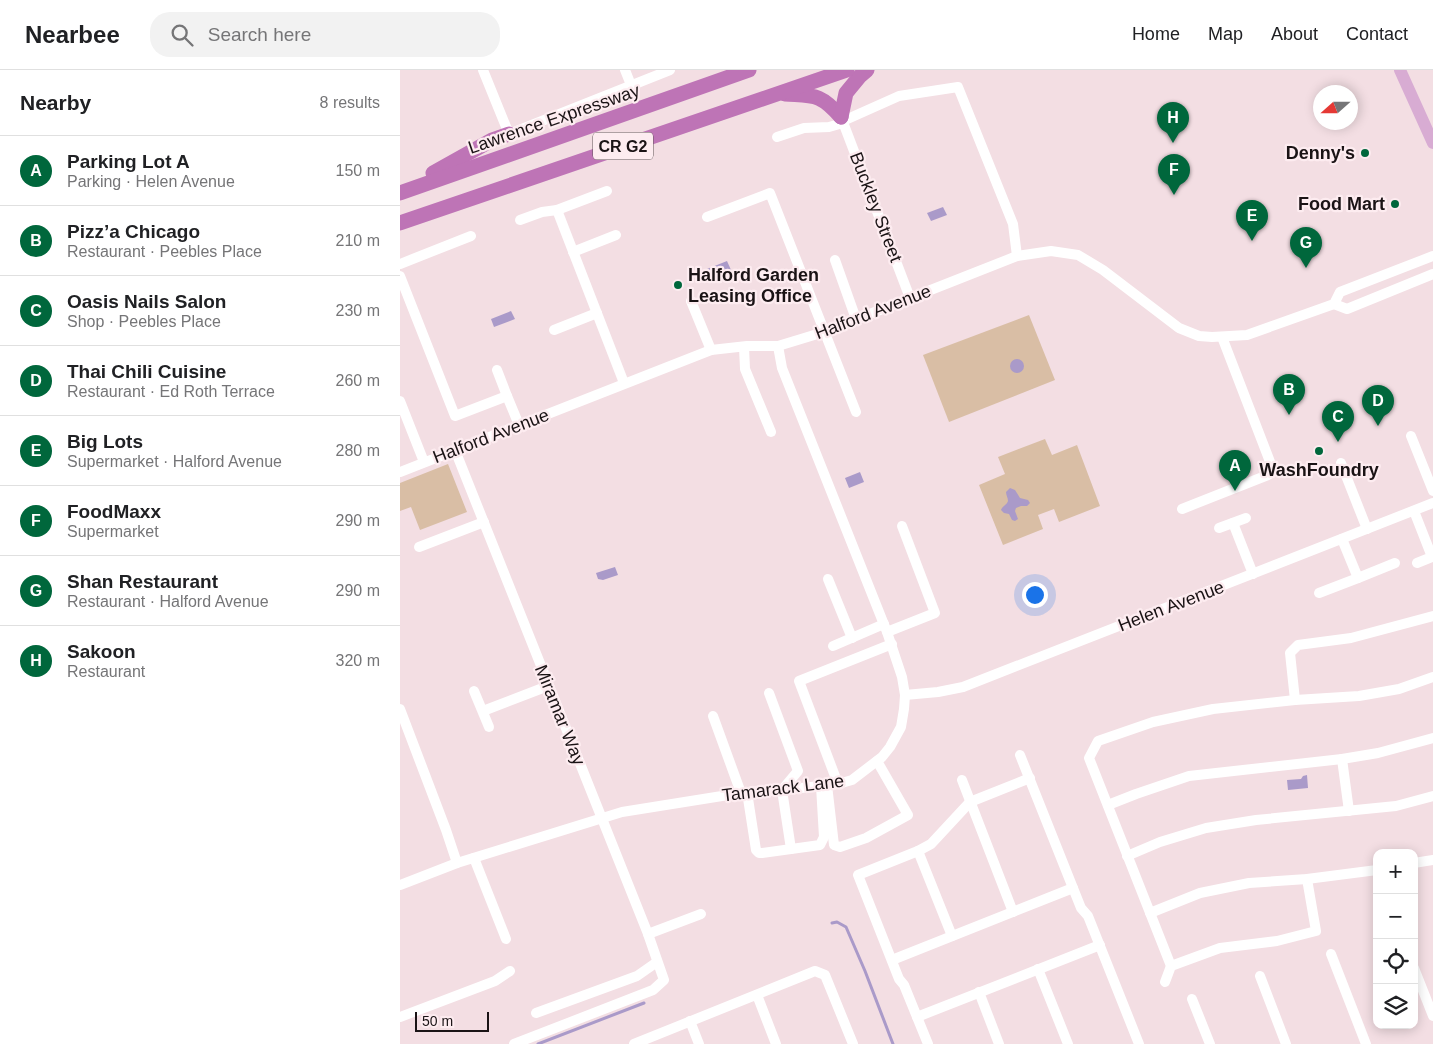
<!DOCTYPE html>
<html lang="en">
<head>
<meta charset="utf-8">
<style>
  body { margin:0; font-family:Arial,sans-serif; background:#f2f2f2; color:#202124 }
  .controls { position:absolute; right:15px; bottom:15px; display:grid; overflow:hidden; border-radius:10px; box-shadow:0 2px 12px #0003 }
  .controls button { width:45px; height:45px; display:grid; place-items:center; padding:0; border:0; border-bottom:1px solid #e0e0e0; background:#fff; color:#202124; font:25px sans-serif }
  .compass { position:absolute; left:913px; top:15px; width:45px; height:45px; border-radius:50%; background:#fff; box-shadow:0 2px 12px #0003; rotate:249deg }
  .scale { position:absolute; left:15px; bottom:12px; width:74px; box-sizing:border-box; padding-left:5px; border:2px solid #1a1315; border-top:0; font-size:14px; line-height:18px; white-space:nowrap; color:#1a1315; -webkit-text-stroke:4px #fdecf0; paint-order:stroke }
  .you { position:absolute; left:634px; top:524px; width:18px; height:18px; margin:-12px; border:4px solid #fff; border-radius:50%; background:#1a73e8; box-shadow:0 0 0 8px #1a73e833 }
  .badge { display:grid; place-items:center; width:32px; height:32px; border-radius:50%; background:#00673c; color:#fff; font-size:16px; font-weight:700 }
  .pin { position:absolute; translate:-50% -41px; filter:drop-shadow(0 1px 2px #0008) }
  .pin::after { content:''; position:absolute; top:26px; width:18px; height:15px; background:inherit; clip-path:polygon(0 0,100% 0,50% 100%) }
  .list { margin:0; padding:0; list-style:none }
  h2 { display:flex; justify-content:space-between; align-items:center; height:65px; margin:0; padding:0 20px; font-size:21px }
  h2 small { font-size:16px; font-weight:400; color:#757577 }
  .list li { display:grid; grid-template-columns:32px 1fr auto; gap:15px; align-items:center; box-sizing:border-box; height:70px; padding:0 20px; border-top:1px solid #e0e0e0 }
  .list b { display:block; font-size:19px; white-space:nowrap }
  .list p { margin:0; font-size:16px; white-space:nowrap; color:#757577 }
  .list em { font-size:16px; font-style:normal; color:#757577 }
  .icon { flex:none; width:28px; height:28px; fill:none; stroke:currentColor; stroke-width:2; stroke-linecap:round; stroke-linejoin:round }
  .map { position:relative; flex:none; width:1033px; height:974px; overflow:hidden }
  header { display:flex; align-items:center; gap:30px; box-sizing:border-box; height:70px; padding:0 25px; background:#fff; border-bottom:1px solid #e0e0e0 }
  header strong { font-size:24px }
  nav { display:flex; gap:28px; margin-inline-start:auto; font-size:18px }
  .search { width:350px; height:45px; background:#f2f2f2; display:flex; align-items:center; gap:12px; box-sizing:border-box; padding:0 18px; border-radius:20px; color:#757577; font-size:19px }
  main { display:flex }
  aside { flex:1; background:#fff }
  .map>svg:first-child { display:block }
  .green { fill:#d9bea5 }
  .water { fill:#aa9ac9 }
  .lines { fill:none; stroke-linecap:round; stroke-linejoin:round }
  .stream { stroke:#aa9ac9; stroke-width:3 }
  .minor { stroke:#fff; stroke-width:10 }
  .major { stroke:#d8acd3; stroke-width:12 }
  .highway { stroke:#be74b6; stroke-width:15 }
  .poi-dot { fill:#00673c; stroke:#fdecf0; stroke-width:2 }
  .labels { text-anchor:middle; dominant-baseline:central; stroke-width:4.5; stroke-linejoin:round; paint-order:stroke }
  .shield { fill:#fdecf0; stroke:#5e5457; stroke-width:1 }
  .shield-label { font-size:16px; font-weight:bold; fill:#1a1315 }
  .street-label { font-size:18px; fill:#1a1315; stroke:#fdecf0 }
  .poi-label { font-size:18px; font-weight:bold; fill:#1a1315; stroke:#fdecf0; text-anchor:end }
</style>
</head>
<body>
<header>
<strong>Nearbee</strong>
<div class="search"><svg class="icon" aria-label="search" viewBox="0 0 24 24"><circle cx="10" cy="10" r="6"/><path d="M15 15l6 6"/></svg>Search here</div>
<nav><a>Home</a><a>Map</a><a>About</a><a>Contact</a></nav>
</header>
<main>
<aside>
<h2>Nearby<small>8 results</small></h2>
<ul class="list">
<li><span class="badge">A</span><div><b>Parking Lot A</b><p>Parking · Helen Avenue</p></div><em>150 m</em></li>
<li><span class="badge">B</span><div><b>Pizz’a Chicago</b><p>Restaurant · Peebles Place</p></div><em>210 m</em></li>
<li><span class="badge">C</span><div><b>Oasis Nails Salon</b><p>Shop · Peebles Place</p></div><em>230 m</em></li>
<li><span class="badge">D</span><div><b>Thai Chili Cuisine</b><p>Restaurant · Ed Roth Terrace</p></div><em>260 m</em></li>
<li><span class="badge">E</span><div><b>Big Lots</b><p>Supermarket · Halford Avenue</p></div><em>280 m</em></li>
<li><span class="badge">F</span><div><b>FoodMaxx</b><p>Supermarket</p></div><em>290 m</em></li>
<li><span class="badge">G</span><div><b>Shan Restaurant</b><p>Restaurant · Halford Avenue</p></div><em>290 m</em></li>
<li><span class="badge">H</span><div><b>Sakoon</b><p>Restaurant</p></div><em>320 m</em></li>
</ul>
</aside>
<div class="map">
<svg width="1033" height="974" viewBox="0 0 1033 974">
  <rect width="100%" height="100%" fill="#f3dee3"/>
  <g class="green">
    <polygon points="629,245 655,310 549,352 523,285"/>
    <polygon points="645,369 652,385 677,375 700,436 659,452 654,439 638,445 643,459 603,475 579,415 605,404 598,387"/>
    <polygon points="48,394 67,442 20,460 11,437 0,441 0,413"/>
  </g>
  <g class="water">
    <polygon points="543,137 547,145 531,151 527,143"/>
    <polygon points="327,191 331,200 310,208 307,199"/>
    <polygon points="111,241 115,249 94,257 91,249"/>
    <circle cx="617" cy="296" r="7"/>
    <polygon points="460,402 464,412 449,418 445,408"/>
    <path d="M610 418 615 420 620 428 628 430 630 433 627 436H621L616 438 615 441 618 449 615 451 612 450 609 444 604 443 601 440C602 436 607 435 608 431 608 428 606 425 606 422Z"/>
    <polygon points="215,497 218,505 203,510 198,509 196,503"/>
    <polygon points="907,705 908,718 888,720 887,710 901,709 903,706"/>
  </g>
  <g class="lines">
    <g class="stream">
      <polyline points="432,853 437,852 446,857 465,901 493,974"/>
      <polyline points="138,974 244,933"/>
    </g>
    <g class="minor">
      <polyline points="83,0 109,64 270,0"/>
      <polyline points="225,0 231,15"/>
      <polyline points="441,47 510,228"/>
      <polyline points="443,51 499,26 558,17 613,154 617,186"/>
      <polyline points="377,67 404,58 429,57 443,53"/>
      <polyline points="157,140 224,313"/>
      <polyline points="307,147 370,123 456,342"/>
      <polyline points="120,150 142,142 157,140 207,121"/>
      <polyline points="173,182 216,165"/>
      <polyline points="435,190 456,249"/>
      <polyline points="0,194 71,166"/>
      <polyline points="0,206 55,346 107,326 119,355"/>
      <polyline points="291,231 311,280"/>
      <polyline points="934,234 947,239 1033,204"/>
      <polyline points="154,260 197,243"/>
      <polyline points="344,277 345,299 371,362"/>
      <polyline points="97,300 107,326"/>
      <polyline points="0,331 24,392"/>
      <polyline points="1011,366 1033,421"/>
      <polyline points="55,380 248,864 264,910 253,920 114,974"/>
      <polyline points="941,393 967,459"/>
      <polyline points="0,402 311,280 347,276 378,276 424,262 617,186 651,181 678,185 703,200 779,258 799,266 812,267 847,265 934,234 940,222 1033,186"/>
      <polyline points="782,439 868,405 872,402 872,397 822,267"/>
      <polyline points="1014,441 1032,487 1017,493"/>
      <polyline points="833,453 853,504"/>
      <polyline points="819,458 846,448"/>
      <polyline points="19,477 84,452"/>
      <polyline points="958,508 995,493"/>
      <polyline points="428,509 452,568"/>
      <polyline points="919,523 958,508 942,469"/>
      <polyline points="487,562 535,543 502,456"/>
      <polyline points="433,576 484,554"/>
      <polyline points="74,621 89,657"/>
      <polyline points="369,623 398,701 382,720 391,779"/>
      <polyline points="505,625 538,622 563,617 1033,433"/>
      <polyline points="895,630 890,583 898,575 951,568 1033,546"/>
      <polyline points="0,639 46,760 57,793"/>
      <polyline points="83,641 148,616"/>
      <polyline points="313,646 341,723"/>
      <polyline points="620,685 673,818 681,838 688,846 739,974"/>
      <polyline points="942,689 949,741"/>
      <polyline points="562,710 613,842"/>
      <polyline points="438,714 399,611 492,574"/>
      <polyline points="427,715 434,775 440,777 466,768 508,745 477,691"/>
      <polyline points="347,722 356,780 359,783 362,783 420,775 424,767 421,716"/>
      <polyline points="708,735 736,724 789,706 942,689 978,683 1033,668"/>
      <polyline points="518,781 552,866"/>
      <polyline points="727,786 760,772 806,758 856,750 996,736 1033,726"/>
      <polyline points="74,788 106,869"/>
      <polyline points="1014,793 1033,790"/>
      <polyline points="0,815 57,793 222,742 347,722 382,720 438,714 452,710 482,687 490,677 501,657 504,639 505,625 502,607 487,562 382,298 378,276"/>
      <polyline points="750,843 800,823 849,813 907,809 977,800"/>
      <polyline points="248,864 301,844"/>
      <polyline points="931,884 966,974"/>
      <polyline points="492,890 673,818"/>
      <polyline points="771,896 689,688 698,671 753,652 813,639 895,630 959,626 999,619 1033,607"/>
      <polyline points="1014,898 1033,946"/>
      <polyline points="638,899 668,974"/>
      <polyline points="860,906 886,974"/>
      <polyline points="765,912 771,896 820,878 877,871 916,861 907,809"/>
      <polyline points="579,922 599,974"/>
      <polyline points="357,925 376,974"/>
      <polyline points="792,929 810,974"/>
      <polyline points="136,943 237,906 257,892"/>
      <polyline points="0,947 95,911 110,901"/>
      <polyline points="517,947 700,875"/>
      <polyline points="290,951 299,974"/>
      <polyline points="234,974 415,901 425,905 453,974"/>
      <polyline points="528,974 504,915 499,909 458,805 518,781 531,774 570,732 630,708"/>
    </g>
    <polyline class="major" points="1000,0 1033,73"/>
    <g class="highway">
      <path d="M385 24C414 26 420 23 441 47"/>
      <polyline points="441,47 446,23 460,6 467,0"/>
      <polyline points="33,103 92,70 109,64"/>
      <polyline points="0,123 349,0"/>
      <polyline points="0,153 447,0"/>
    </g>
  </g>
  <g class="poi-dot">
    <circle cx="965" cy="83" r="5"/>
    <circle cx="995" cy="134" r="5"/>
    <circle cx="278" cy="215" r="5"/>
    <circle cx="919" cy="381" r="5"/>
  </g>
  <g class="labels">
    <rect class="shield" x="193" y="62.5" width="60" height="27" rx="4"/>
    <g class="shield-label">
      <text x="223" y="76">CR G2</text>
    </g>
    <g class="street-label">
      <text transform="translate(154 49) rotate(-19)">Lawrence Expressway</text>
      <text transform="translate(476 137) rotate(69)">Buckley Street</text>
      <text transform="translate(473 242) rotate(-21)">Halford Avenue</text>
      <text transform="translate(91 366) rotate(-21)">Halford Avenue</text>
      <text transform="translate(771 536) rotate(-21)">Helen Avenue</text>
      <text transform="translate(160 645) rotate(68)">Miramar Way</text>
      <text transform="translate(383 718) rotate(-7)">Tamarack Lane</text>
    </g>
    <g class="poi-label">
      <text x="955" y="83">Denny's</text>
      <text x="985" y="134">Food Mart</text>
      <text x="288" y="205" text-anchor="start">Halford Garden<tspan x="288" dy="21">Leasing Office</tspan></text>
      <text x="919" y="400" text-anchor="middle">WashFoundry</text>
    </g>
  </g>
</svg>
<div class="controls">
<button>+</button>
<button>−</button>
<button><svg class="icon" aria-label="locate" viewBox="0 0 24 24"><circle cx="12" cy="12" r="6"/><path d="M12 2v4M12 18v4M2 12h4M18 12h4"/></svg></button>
<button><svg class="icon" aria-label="layers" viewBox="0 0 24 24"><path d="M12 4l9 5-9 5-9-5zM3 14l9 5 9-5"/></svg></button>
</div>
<svg class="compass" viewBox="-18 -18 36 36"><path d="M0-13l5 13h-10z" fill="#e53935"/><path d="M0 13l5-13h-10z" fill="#757577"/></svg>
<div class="scale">50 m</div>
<div class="you"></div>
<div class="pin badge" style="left:835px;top:421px">A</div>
<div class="pin badge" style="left:889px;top:345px">B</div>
<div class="pin badge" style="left:938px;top:372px">C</div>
<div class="pin badge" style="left:978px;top:356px">D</div>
<div class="pin badge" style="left:852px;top:171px">E</div>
<div class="pin badge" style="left:774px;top:125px">F</div>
<div class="pin badge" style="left:906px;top:198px">G</div>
<div class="pin badge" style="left:773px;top:73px">H</div>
</div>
</main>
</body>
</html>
